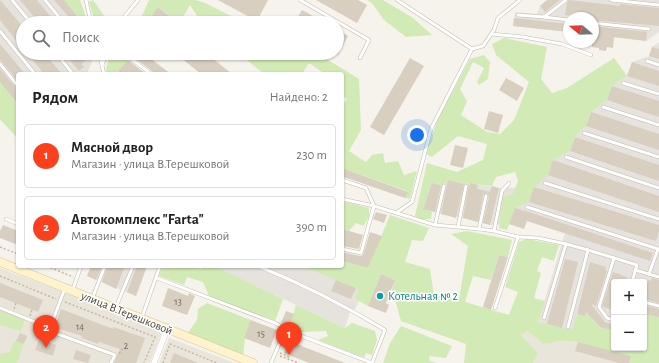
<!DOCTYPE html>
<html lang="ru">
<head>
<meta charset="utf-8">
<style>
  body { margin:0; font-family:"Alegreya Sans",sans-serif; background:#f2f2f2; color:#222 }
  .controls { position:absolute; right:12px; bottom:12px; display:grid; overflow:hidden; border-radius:4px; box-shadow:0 1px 3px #0004 }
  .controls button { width:36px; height:36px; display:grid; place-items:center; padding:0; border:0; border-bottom:1px solid #e0e0e0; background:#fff; color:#222; font:20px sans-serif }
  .compass { position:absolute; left:563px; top:12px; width:36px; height:36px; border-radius:50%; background:#fff; box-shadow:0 1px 3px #0004; rotate:289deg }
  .you { position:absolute; left:417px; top:135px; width:14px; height:14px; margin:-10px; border:3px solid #fff; border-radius:50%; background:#1a73e8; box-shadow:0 0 0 6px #1a73e833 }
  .badge { display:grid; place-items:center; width:26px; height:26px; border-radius:50%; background:#fc3f1d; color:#fff; font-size:13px; font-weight:700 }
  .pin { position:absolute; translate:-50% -33px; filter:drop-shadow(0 1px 2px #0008) }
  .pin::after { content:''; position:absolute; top:21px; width:14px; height:12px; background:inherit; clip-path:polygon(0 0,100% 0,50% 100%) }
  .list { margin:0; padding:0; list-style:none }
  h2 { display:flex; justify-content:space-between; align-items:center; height:52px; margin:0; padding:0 16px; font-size:17px }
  h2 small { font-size:13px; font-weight:400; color:#767676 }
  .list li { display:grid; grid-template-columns:26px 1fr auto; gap:12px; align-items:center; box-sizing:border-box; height:64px; margin:0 8px 8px; padding:0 8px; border:1px solid #e0e0e0; border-radius:4px }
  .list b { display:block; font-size:15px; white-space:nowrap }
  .list p { margin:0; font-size:13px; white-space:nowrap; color:#767676 }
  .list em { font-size:13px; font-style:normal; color:#767676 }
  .icon { flex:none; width:22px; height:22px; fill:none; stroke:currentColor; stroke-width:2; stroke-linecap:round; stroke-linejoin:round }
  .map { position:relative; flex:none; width:659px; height:363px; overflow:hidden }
  .search { position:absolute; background:#fff; box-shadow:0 1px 3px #0004; left:16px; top:16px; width:328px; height:44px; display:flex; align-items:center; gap:10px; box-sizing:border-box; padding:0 14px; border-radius:22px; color:#767676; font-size:15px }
  .panel { position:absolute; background:#fff; box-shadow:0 1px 3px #0004; left:16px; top:72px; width:328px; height:196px; border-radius:4px }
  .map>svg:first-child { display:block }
  .residential { fill:#eae5da }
  .industrial { fill:#e6e2dd }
  .green { fill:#d2eab5 }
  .building { fill:#d8cfc1 }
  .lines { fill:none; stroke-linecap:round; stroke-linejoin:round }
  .service-casing { stroke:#c2bbae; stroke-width:4 }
  .minor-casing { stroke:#c2bbae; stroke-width:6 }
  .secondary-casing { stroke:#d6c79b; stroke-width:9 }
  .path { stroke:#c4b79f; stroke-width:1.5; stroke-dasharray:2 2; stroke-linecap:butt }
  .service { stroke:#fff; stroke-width:3 }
  .minor { stroke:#fff; stroke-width:5.5 }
  .secondary { stroke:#fff3cd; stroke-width:8 }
  .culture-dot { fill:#0f9aa8; stroke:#fff; stroke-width:1.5 }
  .labels { text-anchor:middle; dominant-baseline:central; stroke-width:3; stroke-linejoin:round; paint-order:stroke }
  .number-label { font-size:10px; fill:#6e675b }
  .culture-label { font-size:12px; fill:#0d838f; stroke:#fff; text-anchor:start }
  .street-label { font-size:12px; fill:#4b4439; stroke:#fff }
</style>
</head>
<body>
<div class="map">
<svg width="659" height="363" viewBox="0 0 659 363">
  <rect width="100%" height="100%" fill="#f6f3ec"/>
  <g class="residential">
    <polygon points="0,268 158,328 161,334 150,363 0,363"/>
    <polygon points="527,331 543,344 562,341 578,342 631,356 629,363 533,363 538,353 521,335"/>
    <polygon points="169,338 235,363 159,363"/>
  </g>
  <g class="industrial">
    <polygon points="0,0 64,0 83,23 23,23 23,53 89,53 92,61 87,74 18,74 18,104 0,82"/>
    <polygon points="547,0 659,0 659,32 646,41 593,35 593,18 569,18 569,32 513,26 515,12 537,14 540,6"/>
    <polygon points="659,42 659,317 644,314 644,282 614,282 614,331 600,327 586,312 585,316 573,331 538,322 565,233 527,221 524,229 509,224 490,225 463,218 441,214 423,209 432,183 448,180 499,188 534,187 553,160 570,151 575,137 586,126 591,112 607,100 612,86 627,76 632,62 649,56 652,47"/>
    <polygon points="91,266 147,266 136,296 87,276"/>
    <polygon points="219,266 301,266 360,289 355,299 359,301 355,309 350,312 345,328 218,268"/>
  </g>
  <g class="green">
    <polygon points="64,0 80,0 88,23 83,23"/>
    <polygon points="93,0 109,23 95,23 89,2"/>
    <polygon points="149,0 195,0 205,3 245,23 202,23 190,5 184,15 188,23 179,23 158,7 146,23 139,23"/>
    <polygon points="367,0 383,0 413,18 432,35 406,37 384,20 372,3"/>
    <polygon points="504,38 547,47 541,79 552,93 567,88 614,58 627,76 612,86 607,100 591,112 586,126 575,137 570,151 553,160 548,175 534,187 529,202 515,208 507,230 499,228 503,197 513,194 518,181 515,172 496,177 492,186 463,183 448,180 441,186 432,183 423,208 432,212 431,219 421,219 415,216 427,163 457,172 483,160 487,144 458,136 432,157 426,154 437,121 470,59 484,55 490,62 488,79 479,85 477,82 484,68 473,62 460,89 467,101 461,115 487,132 500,134 514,120 529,82 496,55 492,44"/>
    <polygon points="110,53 124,53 122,55 128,60 116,74 107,74 106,69"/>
    <polygon points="244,53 317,53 359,79 361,130 349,151 366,162 372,155 383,153 385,163 398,161 404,175 417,171 410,199 405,198 407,191 342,168 342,106 347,99 342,95 342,74 325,74 309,63 302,74 264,74 242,56"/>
    <polygon points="0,82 18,104 18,139 0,119"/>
    <polygon points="345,202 369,208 369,217 363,226 356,223 349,231 342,229 342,203"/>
    <polygon points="390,215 429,228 423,241 412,240 405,262 430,269 434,295 459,299 468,246 451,234 467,231 512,240 508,257 499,255 491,280 473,276 465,302 509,315 518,292 505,287 519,242 527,239 559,245 554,261 542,257 537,271 541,273 534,298 545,301 538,322 572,330 577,314 585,316 586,312 600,327 614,331 614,348 644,348 644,314 659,317 659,363 629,363 630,356 578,342 562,341 543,344 527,331 521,335 538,353 533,363 464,363 466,344 401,321 392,289 395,280 381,274 368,306 355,299 359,289 301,266 342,266 342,261 368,268"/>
    <polygon points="163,266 192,266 201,269 202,266 219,266 219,268 283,299 275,321 209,296 203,282 187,277 184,285 159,276"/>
    <polygon points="207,303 251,320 245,338 243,356 187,334 197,320 198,309"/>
    <polygon points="296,305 345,328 352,323 375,331 377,340 372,355 366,353 364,358 318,340 328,336 326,331 301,332 291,322"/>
    <polygon points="0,311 25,319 21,331 0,325"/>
    <polygon points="401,326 452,346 446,358 429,356 430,361 437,363 383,363 390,343"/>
    <polygon points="16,341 24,344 17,363 0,363 0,354 10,352 13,343"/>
  </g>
  <g class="building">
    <polygon points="0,0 23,27 23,49 0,20"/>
    <polygon points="20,0 37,0 56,23 39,23"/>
    <polygon points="54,0 64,0 83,23 74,23"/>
    <polygon points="218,0 268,0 257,21"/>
    <polygon points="316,0 358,0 367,5 357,23"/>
    <polygon points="547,0 560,0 545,12 540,6"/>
    <polygon points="569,0 620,6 620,4 659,8 659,26 593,20 593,18 565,15 567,3"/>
    <polygon points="158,7 169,16 164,23 146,23"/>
    <polygon points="302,10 326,23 294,23"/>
    <polygon points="514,18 569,24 569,32 513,26"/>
    <polygon points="593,26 647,32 646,41 614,37 613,48 607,47 606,51 599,50 599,48 592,47 592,42 593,42"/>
    <polygon points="337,29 348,36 337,56"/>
    <polygon points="0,44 25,74 18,74 18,81 2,62 0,61"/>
    <polygon points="652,47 659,49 659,59 649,56"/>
    <polygon points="27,53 44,53 62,74 44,74"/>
    <polygon points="64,53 81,53 86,60 81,64 84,67 79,71"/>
    <polygon points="133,53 143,53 171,74 154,74 153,72 131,55"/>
    <polygon points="175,53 206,53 232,74 201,74"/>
    <polygon points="410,58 424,66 384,135 370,127"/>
    <polygon points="128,60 146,74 122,74 118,71"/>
    <polygon points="632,62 659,71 659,86 627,76"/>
    <polygon points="0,69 16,88 18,89 18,104 0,82"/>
    <polygon points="506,78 524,88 517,101 499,90"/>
    <polygon points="612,86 659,101 659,117 607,100"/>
    <polygon points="489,111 503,115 498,133 484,129"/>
    <polygon points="591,112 659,134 659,150 586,126"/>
    <polygon points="575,137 659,165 659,181 570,151"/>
    <polygon points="455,145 468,148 463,168 450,165"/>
    <polygon points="553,160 659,196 659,212 548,175"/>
    <polygon points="342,168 408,192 405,198 347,178 342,177"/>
    <polygon points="448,180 464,184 456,218 441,214"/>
    <polygon points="432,183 441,186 435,212 423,209"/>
    <polygon points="471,183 478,185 477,189 490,192 492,186 499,188 490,225 483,223 489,197 487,193 483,195 478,222 463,218 469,184 470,185"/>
    <polygon points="534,187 659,225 659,231 656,241 529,202"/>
    <polygon points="515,208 529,212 653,253 650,261 527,221 524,229 509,224"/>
    <polygon points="376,212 387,215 384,223 373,219"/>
    <polygon points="3,225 18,231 18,245 0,238 0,231"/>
    <polygon points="342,229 363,235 359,249 342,246"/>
    <polygon points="370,232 382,236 368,268 342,261 342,252 360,256 363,255"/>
    <polygon points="499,255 508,257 491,310 483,307"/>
    <polygon points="565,259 578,262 562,328 547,324"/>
    <polygon points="590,262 606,267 605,270 607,271 596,306 591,304 605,322 614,325 614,331 600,327 586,312 585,316 577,314"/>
    <polygon points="91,266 102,266 96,280 87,276"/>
    <polygon points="108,266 125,266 116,289 102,282"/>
    <polygon points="137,266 147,266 136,296 127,292"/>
    <polygon points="613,272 627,277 626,282 614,282 614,311 602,306"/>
    <polygon points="381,274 395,280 386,303 389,305 386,313 368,306"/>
    <polygon points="652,278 659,280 659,303 644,299 644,287 646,288 648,280 651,281"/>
    <polygon points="336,280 356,288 351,299 331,291"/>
    <polygon points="0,283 43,300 38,312 0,297"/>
    <polygon points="168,288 188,296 189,293 195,296 187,315 162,306"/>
    <polygon points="644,305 659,309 659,317 644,314"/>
    <polygon points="61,309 113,329 113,327 145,338 136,363 114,363 120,349 99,342 98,344 82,338 82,336 54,327"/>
    <polygon points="286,311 294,314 289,327 281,323"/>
    <polygon points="251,320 277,330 270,348 244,338"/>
    <polygon points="20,333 27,336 24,344 16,341"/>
    <polygon points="39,339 56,345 53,356 35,350"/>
    <polygon points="289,341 345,363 309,363 284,353"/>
    <polygon points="578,342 631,356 629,363 619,363 575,351"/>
    <polygon points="76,350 91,355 88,363 73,359"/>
    <polygon points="174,353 198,363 170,363"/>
  </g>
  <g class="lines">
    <defs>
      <g id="service">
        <polyline points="12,0 31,23"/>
        <polyline points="45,0 64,23"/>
        <polyline points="86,0 91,23"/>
        <polyline points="300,0 369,40 360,58"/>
        <polyline points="397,0 472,49"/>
        <polyline points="611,0 659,5"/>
        <polyline points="518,15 544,17 566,0"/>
        <polyline points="544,17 569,20"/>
        <polyline points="122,23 125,16 138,0"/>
        <polyline points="593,23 649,29"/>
        <polyline points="0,31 35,74"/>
        <polyline points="491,34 523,37 562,44 591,55"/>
        <polyline points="56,53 73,74"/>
        <polyline points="99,53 104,74"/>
        <polyline points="125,54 151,74"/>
        <polyline points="647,61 659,65"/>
        <polyline points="0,64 18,86"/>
        <polyline points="102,65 107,53"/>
        <polyline points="623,83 659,94"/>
        <polyline points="603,107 659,125"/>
        <polyline points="584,133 659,157"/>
        <polyline points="566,157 659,188"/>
        <polyline points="342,180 366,188 374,206 435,225 444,186"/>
        <polyline points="545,183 659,219"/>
        <polyline points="342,199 374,206 361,253 342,249"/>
        <polyline points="527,207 658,249 649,274"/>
        <polyline points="396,213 412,202 431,129 472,49 483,46 494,30 498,18 520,0"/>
        <polyline points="6,219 18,224"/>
        <polyline points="435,225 458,227 466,186"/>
        <polyline points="458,227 479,229 486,196"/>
        <polyline points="479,229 494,231 502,191 509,183"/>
        <polyline points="494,231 518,237 495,308"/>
        <polyline points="518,237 538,238 566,244 544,318"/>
        <polyline points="566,244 588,250 568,327"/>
        <polyline points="588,250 637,265 632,282"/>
        <polyline points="614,258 599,307 607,318 614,320"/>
        <path d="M258 266C302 284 344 305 385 330L372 363"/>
        <polyline points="635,270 659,277"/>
        <polyline points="157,278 275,323 284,328 283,335"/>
        <polyline points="73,289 81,266"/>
        <polyline points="92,299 105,266"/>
        <polyline points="644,302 659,306"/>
        <polyline points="116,307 133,266"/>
        <polyline points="0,308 50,328 65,288"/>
        <polyline points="142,317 160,266"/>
        <polyline points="50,328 52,332 115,355 111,363"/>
        <polyline points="271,363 283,335 296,334 372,363"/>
      </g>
      <polyline id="minor" points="154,363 167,329"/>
      <polyline id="secondary" points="0,262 253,363"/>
    </defs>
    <use href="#service" class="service-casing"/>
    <use href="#minor" class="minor-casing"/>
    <use href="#secondary" class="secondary-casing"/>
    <g class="path">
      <polyline points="0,247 18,254"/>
      <polyline points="47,266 73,277"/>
      <polyline points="0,276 56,299"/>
      <polyline points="65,302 155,337 144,363"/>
      <polyline points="14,309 16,303"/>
      <polyline points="30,316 32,310"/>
      <polyline points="119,353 121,352 123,348"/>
      <polyline points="280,353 289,357"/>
      <polyline points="280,356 299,363"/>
      <polyline points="163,363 170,344 217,363"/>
    </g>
    <use href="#service" class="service"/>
    <use href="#minor" class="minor"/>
    <use href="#secondary" class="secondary"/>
  </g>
  <circle class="culture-dot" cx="380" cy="296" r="4"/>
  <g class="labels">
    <g class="number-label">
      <text x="178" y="302">13</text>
      <text x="80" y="327">14</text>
      <text x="261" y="334">15</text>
      <text x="126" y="346">2</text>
    </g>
    <g class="culture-label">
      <text x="388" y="296">Котельная № 2</text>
    </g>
    <g class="street-label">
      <text transform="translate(127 313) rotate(22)">улица В.Терешковой</text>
    </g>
  </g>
</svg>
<div class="controls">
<button>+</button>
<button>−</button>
</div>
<svg class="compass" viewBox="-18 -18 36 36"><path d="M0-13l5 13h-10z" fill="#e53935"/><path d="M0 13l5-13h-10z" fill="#767676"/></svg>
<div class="you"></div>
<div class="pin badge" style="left:289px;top:355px">1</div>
<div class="pin badge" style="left:46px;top:348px">2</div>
<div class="search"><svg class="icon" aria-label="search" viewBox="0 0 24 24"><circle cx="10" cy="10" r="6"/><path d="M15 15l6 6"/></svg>Поиск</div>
<section class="panel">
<h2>Рядом<small>Найдено: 2</small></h2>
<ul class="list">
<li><span class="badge">1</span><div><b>Мясной двор</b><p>Магазин · улица В.Терешковой</p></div><em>230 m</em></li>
<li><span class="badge">2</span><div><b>Автокомплекс &quot;Farta&quot;</b><p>Магазин · улица В.Терешковой</p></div><em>390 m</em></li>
</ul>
</section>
</div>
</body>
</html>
